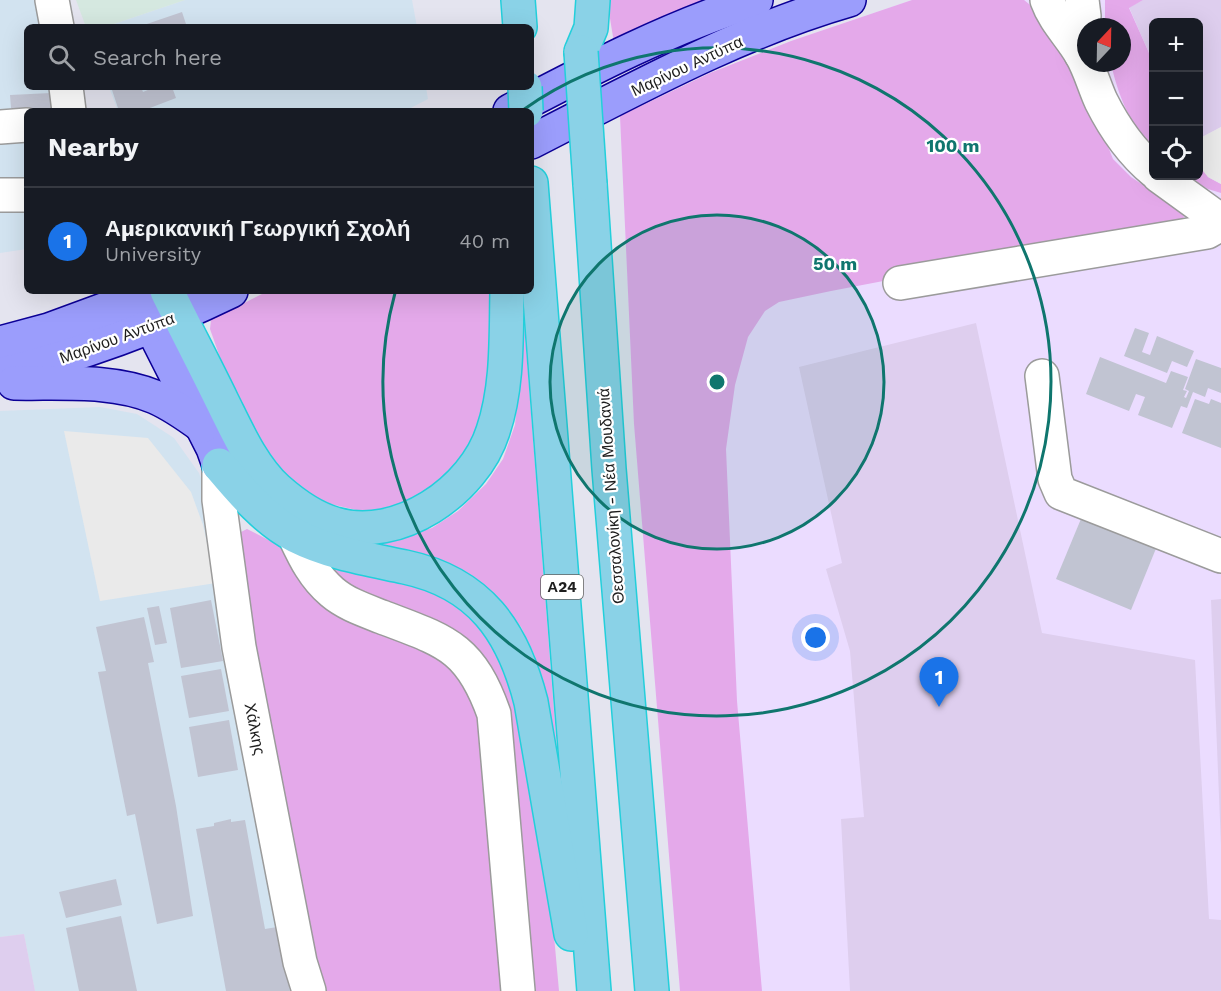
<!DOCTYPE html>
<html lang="en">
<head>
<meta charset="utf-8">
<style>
  body { margin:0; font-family:"Work Sans",sans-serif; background:#242831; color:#f1f3f6 }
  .controls { position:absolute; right:18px; top:18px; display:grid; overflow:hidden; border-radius:9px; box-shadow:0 6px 24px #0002 }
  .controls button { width:54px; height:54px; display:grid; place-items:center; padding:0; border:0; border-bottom:2px solid #363941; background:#171b24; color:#f1f3f6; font:30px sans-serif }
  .compass { position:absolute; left:1077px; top:18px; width:54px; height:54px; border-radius:50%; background:#171b24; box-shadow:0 6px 24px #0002; rotate:22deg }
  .you { position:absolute; left:816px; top:638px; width:21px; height:21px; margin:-15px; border:4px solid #fff; border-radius:50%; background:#1a73e8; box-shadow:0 0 0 9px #1a73e833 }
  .badge { display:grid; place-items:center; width:39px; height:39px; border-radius:50%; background:#1a73e8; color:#fff; font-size:20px; font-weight:700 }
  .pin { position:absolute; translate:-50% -50px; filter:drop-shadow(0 2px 3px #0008) }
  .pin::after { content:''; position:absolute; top:32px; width:21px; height:18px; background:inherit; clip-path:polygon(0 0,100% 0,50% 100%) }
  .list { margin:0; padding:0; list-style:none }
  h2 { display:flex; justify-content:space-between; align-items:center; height:78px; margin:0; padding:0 24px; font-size:26px }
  h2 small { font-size:20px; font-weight:400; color:#9ea1a6 }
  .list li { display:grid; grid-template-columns:39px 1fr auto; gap:18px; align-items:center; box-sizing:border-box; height:108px; padding:0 24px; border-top:2px solid #363941 }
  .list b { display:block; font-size:22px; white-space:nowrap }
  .list p { margin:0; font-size:20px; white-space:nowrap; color:#9ea1a6 }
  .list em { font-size:20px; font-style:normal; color:#9ea1a6 }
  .icon { flex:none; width:33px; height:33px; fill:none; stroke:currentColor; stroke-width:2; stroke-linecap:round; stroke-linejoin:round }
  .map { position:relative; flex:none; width:1221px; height:991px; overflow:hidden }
  .search { position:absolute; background:#171b24; box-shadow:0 6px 24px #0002; left:24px; top:24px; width:510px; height:66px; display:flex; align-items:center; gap:15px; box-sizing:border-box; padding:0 21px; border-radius:9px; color:#9ea1a6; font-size:22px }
  .panel { position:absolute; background:#171b24; box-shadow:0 6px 24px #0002; left:24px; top:108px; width:510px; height:186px; border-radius:9px }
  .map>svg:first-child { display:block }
  .commercial { fill:#d2e3f0 }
  .industrial { fill:#d5e8e0 }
  .education { fill:#ebdcff; fill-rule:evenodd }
  .farmland { fill:#deceee }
  .grass { fill:#e4a9ea }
  .parking { fill:#eaeaea }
  .building { fill:#c1c4d2 }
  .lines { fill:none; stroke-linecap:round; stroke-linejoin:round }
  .minor-casing { stroke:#9b9b9b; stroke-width:36 }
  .major-casing { stroke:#0c0097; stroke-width:36 }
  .highway-casing { stroke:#23cfdb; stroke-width:36 }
  .minor { stroke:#fff; stroke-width:33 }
  .major { stroke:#9b9dfc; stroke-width:33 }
  .highway { stroke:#8ad2e7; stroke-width:33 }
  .highway-bridge-casing { stroke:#23cfdb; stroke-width:36; stroke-linecap:butt }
  .highway-bridge { stroke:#8ad2e7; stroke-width:33 }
  .ring { fill:none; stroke:#0f766e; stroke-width:3 }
  .labels { text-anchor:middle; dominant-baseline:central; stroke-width:4.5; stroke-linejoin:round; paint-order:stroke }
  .shield { fill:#fff; stroke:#626262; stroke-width:1.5 }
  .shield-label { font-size:15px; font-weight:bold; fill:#1e1e1e }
  .street-label { font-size:16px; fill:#1e1e1e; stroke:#fff }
  .centre { fill:#0f766e; stroke:#fff; stroke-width:3 }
  .ring-label { font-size:18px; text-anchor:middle; font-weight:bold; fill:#0f766e; stroke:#fff; stroke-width:4.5; stroke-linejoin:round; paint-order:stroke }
</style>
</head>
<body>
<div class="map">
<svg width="1221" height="991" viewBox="0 0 1221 991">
  <rect width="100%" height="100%" fill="#e4e4ef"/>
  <g class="commercial">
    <polygon points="0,0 42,0 46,27 27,27 27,87 55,87 57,111 27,111 27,249 0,253"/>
    <polygon points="185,0 412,0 417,27 105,27"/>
    <polygon points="109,87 426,87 428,99 405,111 118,111"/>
    <polygon points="100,407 137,414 174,438 199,473 214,515 299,991 35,991 24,934 0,937 0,411"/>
  </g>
  <polygon class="industrial" points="76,0 185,0 105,27 86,27"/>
  <path class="education" d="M912 0H1221V991H680L634 424 620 116 710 73 791 41ZM1154 22H1198V176H1154ZM1086 27H1122V63H1086Z"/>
  <g class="farmland">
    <polygon points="1143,0 1221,0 1221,127 1199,139 1198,22 1154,22 1153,62 1129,7"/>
    <polygon points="976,323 1042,633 1195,660 1209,919 1221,920 1221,991 850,991 841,819 864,817 850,651 826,569 842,563 799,367"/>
    <polygon points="1221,599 1221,845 1211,600"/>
    <polygon points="24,934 35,991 0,991 0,937"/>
  </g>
  <g class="grass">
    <polygon points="607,0 719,0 614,43"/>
    <polygon points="912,0 1024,0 1045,17 1098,122 1113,159 1131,177 1182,211 1184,217 1177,225 831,291 779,302 765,311 748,337 735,385 726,449 737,701 762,991 680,991 634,424 620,116 710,73 791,41"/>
    <path d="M1105 0H1143L1129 8 1153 62V148C1130 124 1118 96 1111 63H1122V27H1105Z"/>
    <polygon points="1199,162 1208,177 1221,184 1221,193 1208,189 1184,176 1198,176"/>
    <polygon points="268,291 498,291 493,390 462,465 435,486 407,502 369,513 326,503 300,492 269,458 230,386 210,329 211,320"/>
    <polygon points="524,322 557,750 554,749 535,656 521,627 496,596 473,578 452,566 332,537 402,537 432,528 458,511 486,484 503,459 515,425"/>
    <polygon points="247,529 288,550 453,665 483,703 510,991 324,991 293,870 244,607 241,532"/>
    <polygon points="330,566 425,588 473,611 519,696 544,825 559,991 528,991 479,666 325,580"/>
  </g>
  <g class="parking">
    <polygon points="1221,127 1221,184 1208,177 1203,171 1199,162 1198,139"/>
    <polygon points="64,431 148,438 191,492 203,525 216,583 100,601"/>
  </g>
  <g class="building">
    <polygon points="182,12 187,27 138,27"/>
    <polygon points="121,87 141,87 143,92 155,87 172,87 176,98 142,111 119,111 112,90"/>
    <polygon points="51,93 52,108 11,108 10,95"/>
    <polygon points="1135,328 1149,333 1142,352 1150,355 1157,336 1194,351 1187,367 1172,361 1167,373 1124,356"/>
    <polygon points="1100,357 1166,383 1171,371 1188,377 1183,390 1187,391 1184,397 1186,398 1189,391 1185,389 1196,359 1221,368 1221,393 1208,388 1205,397 1193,392 1187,408 1181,406 1172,428 1138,415 1145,397 1136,394 1129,411 1086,394"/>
    <polygon points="1195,399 1209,404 1211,399 1221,403 1221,448 1182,433"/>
    <polygon points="1083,514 1157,546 1131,610 1056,579"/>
    <polygon points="211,600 223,661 181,668 170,608"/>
    <polygon points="159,606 167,643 155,645 147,608"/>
    <polygon points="144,617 154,662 148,663 176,806 193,916 157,924 135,814 127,816 98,672 106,671 96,627"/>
    <polygon points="221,669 229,711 189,718 181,676"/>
    <polygon points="229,720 238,770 198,777 189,727"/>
    <polygon points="231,819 231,822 245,820 265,929 277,927 290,991 226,991 196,829 214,826 214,823"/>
    <polygon points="116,879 122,905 66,918 59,892"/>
    <polygon points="121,916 137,991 79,991 66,928"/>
  </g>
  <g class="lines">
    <defs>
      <g id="minor">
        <polyline points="52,0 57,27"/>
        <path d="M1047 0C1055 22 1070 35 1081 54 1090 69 1094 86 1101 101 1114 127 1131 152 1154 171"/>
        <polyline points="1081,54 1084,16 1082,0"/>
        <polyline points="66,87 69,111"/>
        <polyline points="0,127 27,125"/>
        <polyline points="1159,176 1221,221"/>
        <polyline points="0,195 27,195"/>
        <polyline points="900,283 1207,232 1221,224"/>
        <polyline points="1042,376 1055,479 1061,493 1221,556"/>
        <polyline points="219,465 219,500 239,647 300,962 309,991"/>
        <path d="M294 535C304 556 313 576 332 592 346 604 364 610 382 617 445 641 470 646 494 714L518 991"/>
      </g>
      <g id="major">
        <path d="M510 111C590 69 670 27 756 0"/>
        <path d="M531 142C633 90 738 32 849 0"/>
        <polyline points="137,298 213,448 219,465"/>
        <polyline points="0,343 49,330 155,291"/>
        <path d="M0 375C80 355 157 327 231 291"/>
        <path d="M14 383C60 384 112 379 155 397 173 405 187 415 202 426"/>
      </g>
      <g id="highway">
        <polyline points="518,0 520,27"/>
        <polyline points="581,52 591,28 593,0"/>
        <polyline points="531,183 594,991"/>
        <polyline points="590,184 609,469 652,991"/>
        <path d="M167 291C185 328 204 364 222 401 237 431 252 466 277 489 294 504 313 518 335 524 398 543 474 491 493 431 508 387 506 337 507 291"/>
        <path d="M219 465C241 491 265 520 296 536 330 553 368 559 405 567 480 583 513 631 531 702L571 934"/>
      </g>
    </defs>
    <use href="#minor" class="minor-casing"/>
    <use href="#major" class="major-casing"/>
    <use href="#highway" class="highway-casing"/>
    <use href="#minor" class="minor"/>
    <use href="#major" class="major"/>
    <use href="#highway" class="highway"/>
    <defs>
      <g id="highway-bridge">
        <polyline points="581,52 590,184"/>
        <polyline points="525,87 526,111"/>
      </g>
    </defs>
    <use href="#highway-bridge" class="highway-bridge-casing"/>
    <use href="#highway-bridge" class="highway-bridge"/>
  </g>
  <circle cx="717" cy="382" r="167" fill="#0f766e" fill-opacity=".12"/>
  <g class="ring">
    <circle cx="717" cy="382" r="167"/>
    <path d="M523 110A334 334 0 1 1 395 293"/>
  </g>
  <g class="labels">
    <rect class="shield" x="541" y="575" width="42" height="24" rx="4.5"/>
    <g class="shield-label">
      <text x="562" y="587">Α24</text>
    </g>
    <g class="street-label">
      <text transform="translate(687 66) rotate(-25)">Μαρίνου Αντύπα</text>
      <text transform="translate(117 338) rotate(-20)">Μαρίνου Αντύπα</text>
      <text transform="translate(611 496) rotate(-94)">Θεσσαλονίκη - Νέα Μουδανιά</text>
      <text transform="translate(255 729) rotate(79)">Χάλκης</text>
    </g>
  </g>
  <circle cx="717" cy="382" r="9" class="centre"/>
  <g class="ring-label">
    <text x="953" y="152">100 m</text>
    <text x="835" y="270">50 m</text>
  </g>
</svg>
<div class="controls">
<button>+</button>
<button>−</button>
<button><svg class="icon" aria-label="locate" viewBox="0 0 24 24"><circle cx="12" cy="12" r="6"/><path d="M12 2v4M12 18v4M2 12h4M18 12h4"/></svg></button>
</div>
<svg class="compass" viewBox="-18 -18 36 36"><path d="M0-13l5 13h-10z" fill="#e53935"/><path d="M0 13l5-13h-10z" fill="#9ea1a6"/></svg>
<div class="you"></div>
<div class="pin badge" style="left:939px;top:707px">1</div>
<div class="search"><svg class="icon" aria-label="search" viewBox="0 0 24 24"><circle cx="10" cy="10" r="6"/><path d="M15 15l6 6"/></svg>Search here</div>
<section class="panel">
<h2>Nearby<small></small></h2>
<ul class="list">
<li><span class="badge">1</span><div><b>Αμερικανική Γεωργική Σχολή</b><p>University</p></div><em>40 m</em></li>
</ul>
</section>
</div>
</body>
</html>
